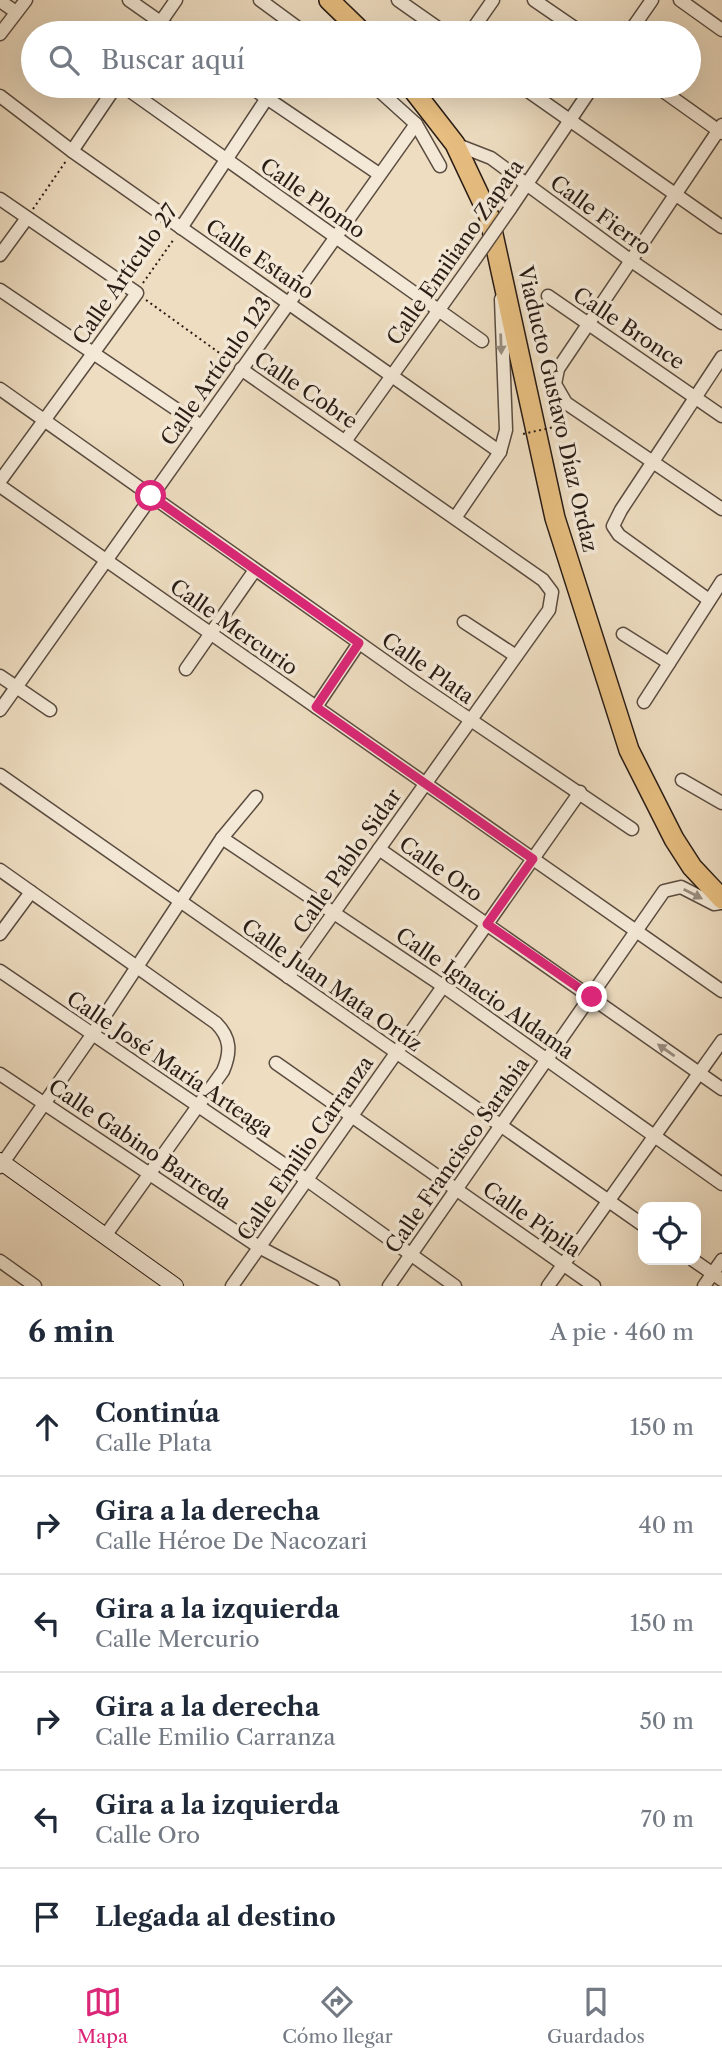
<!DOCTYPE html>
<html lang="es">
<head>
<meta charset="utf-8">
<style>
  body { margin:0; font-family:"Libre Caslon Text",serif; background:#f2f2f3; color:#1f2937 }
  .controls { position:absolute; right:21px; bottom:21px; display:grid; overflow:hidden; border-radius:14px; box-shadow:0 7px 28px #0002 }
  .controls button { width:63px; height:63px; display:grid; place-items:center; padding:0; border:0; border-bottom:2px solid #e0e1e3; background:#fff; color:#1f2937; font:35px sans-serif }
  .stop { position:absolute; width:21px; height:21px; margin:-16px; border:5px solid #db2777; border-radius:50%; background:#fff }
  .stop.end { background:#db2777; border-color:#fff; box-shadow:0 2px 7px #0008 }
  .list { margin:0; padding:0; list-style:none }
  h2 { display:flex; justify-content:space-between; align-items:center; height:91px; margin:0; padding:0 28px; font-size:30px }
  h2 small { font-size:23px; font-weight:400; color:#747a83 }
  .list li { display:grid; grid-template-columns:46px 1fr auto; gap:21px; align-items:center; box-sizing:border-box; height:98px; padding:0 28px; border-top:2px solid #e0e1e3 }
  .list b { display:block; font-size:26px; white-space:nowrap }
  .list p { margin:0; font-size:23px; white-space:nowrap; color:#747a83 }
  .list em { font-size:23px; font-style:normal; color:#747a83 }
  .icon { flex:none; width:38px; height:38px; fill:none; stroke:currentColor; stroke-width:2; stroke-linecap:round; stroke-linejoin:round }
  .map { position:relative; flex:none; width:722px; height:1286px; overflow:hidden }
  .search { position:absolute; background:#fff; box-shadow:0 7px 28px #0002; left:21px; right:21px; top:21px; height:77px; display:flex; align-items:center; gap:18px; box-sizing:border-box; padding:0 24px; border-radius:38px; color:#747a83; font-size:26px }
  .sheet { height:679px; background:#fff }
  nav { display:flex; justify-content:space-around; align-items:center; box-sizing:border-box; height:98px; border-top:2px solid #e0e1e3; background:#fff; font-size:19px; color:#747a83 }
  nav a { display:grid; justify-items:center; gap:4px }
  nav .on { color:#db2777 }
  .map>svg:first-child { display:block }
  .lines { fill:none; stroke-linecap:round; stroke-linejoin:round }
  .street-casing { stroke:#5a4c40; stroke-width:15 }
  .secondary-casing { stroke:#281c15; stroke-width:18 }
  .primary-casing { stroke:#281c15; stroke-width:22 }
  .path { stroke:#281c15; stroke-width:2; stroke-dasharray:2 3.5; stroke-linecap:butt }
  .street { stroke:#f4e9d7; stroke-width:12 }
  .secondary { stroke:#f4e9d7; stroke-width:16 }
  .primary { stroke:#e7be80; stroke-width:19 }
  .street-bridge-casing { stroke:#5a4c40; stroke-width:15; stroke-linecap:butt }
  .path-bridge { stroke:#281c15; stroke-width:2; stroke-dasharray:2 3.5; stroke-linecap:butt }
  .street-bridge { stroke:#f4e9d7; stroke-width:12 }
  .oneway { fill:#988d80 }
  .route { stroke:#db2777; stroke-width:9 }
  .labels { text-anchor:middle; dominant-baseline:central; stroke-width:7; stroke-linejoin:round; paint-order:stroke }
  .street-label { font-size:21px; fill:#281c15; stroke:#f4e9d7 }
</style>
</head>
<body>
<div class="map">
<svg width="722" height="1286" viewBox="0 0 722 1286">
  <rect width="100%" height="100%" fill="#eeddc1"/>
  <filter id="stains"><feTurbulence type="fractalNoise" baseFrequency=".00286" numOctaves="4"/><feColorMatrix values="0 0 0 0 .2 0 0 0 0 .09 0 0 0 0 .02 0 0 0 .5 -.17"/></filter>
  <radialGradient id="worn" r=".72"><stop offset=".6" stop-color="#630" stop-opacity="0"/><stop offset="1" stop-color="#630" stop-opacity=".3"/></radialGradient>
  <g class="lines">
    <defs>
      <g id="street">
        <polyline points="129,0 176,33"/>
        <polyline points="260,0 305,33"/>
        <polyline points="398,0 445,33"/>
        <polyline points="534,0 582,33"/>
        <polyline points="680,0 722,30"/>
        <polyline points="0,1 16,12"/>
        <polyline points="153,33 176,0"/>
        <polyline points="470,33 493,0"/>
        <polyline points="629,33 652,0"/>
        <polyline points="0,34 26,0"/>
        <polyline points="123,86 482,341"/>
        <polyline points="249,86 379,174"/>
        <polyline points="374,86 416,124 440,166"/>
        <polyline points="521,86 722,227"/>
        <polyline points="656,86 722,133"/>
        <polyline points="0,96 72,151 500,452"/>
        <polyline points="722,125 558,369 555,384 566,403 722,509"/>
        <polyline points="455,144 491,158 630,260 722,323"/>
        <polyline points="72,151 116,86"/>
        <polyline points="0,199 137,293 0,481"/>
        <polyline points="510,209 593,86"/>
        <polyline points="181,228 275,86"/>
        <polyline points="0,255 27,218"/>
        <polyline points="0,290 201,426"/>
        <polyline points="548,296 722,416"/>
        <polyline points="241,369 543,580 552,592 549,610 288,977"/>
        <polyline points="0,389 416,683 632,829"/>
        <polyline points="346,440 473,262"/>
        <polyline points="0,486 722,991"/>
        <polyline points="455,518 500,452 506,430 501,299"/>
        <polyline points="709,600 619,535 613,526 621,510 722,357"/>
        <polyline points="464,622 516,656"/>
        <polyline points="623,634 669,663"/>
        <polyline points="186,669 255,570"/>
        <polyline points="0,676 50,710"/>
        <polyline points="644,702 722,581"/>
        <polyline points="316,707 359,643"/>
        <polyline points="0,710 416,124"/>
        <polyline points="0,775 643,1225"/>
        <polyline points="682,780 722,803"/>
        <polyline points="222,838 443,986 722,1184"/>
        <polyline points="379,849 722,1089"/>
        <path d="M0 870 216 1023C231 1038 231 1052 223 1071L105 1236"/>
        <polyline points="0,934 31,892"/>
        <polyline points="0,971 307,1180 455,1286"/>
        <polyline points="276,1063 594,1286"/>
        <polyline points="0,1074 259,1247 333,1286"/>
        <polyline points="0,1167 92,1035 222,838 256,797"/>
        <polyline points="693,1260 722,1280"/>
        <polyline points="0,1261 35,1286"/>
        <polyline points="232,1286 580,792"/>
        <polyline points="389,1286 664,891 681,887 714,904 722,903"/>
        <polyline points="548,1286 722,1041"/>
        <polyline points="704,1286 722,1260"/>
      </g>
      <polyline id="secondary" points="0,1161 175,1286"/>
      <g id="primary">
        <polyline points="329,0 363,33"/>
        <polyline points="410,86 455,144 489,216 555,518 629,750 674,839 692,867 722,899"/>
      </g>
    </defs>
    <use href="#street" class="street-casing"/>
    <use href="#secondary" class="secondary-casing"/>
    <use href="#primary" class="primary-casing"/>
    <g class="path">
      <polyline points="33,209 66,161"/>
      <polyline points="143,283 174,239"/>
      <polyline points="146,300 232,362"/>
      <polyline points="554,427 558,427"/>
    </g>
    <use href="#street" class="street"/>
    <use href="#secondary" class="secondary"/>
    <use href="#primary" class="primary"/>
    <defs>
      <polyline id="street-bridge" points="473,262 510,209"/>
    </defs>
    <use href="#street-bridge" class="street-bridge-casing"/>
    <polyline class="path-bridge" points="523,434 554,427"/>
    <use href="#street-bridge" class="street-bridge"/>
  </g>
  <defs><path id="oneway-solid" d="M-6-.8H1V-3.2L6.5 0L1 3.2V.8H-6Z" transform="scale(1.75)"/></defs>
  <g class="oneway">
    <use href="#oneway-solid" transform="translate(501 344) rotate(88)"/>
    <use href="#oneway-solid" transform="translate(693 894) rotate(27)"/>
    <use href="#oneway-solid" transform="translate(666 1050) rotate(-145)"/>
  </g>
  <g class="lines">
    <polyline class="route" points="151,496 359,643 316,707 533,859 487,924 592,997"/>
  </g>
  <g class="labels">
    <g class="street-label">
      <text transform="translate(313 198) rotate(35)">Calle Plomo</text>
      <text transform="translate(601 215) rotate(36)">Calle Fierro</text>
      <text transform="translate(455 252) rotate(-55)">Calle Emiliano Zapata</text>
      <text transform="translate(260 259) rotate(34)">Calle Estaño</text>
      <text transform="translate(125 274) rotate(-55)">Calle Artículo 27</text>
      <text transform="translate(629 328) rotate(34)">Calle Bronce</text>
      <text transform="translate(216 371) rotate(-55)">Calle Artículo 123</text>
      <text transform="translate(306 390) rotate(34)">Calle Cobre</text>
      <text transform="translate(558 409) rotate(77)">Viaducto Gustavo Díaz Ordaz</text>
      <text transform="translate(234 627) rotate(35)">Calle Mercurio</text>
      <text transform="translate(428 668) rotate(35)">Calle Plata</text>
      <text transform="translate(347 861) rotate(-55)">Calle Pablo Sidar</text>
      <text transform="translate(441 869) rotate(35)">Calle Oro</text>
      <text transform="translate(332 985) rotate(35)">Calle Juan Mata Ortíz</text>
      <text transform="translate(485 993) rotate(35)">Calle Ignacio Aldama</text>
      <text transform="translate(170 1064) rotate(34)">Calle José María Arteaga</text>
      <text transform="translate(140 1144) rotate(34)">Calle Gabino Barreda</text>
      <text transform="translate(305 1148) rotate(-55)">Calle Emilio Carranza</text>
      <text transform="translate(457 1155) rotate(-55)">Calle Francisco Sarabia</text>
      <text transform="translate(532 1219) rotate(35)">Calle Pípila</text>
    </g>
  </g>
  <rect width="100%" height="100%" filter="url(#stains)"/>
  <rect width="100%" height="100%" fill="url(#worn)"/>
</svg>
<div class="controls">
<button><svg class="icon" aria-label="locate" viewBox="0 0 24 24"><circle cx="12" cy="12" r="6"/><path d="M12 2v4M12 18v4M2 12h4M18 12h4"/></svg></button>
</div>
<div class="stop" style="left:151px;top:496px"></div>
<div class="stop end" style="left:592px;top:997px"></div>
<div class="search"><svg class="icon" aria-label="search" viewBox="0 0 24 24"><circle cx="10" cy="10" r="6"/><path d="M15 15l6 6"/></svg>Buscar aquí</div>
</div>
<section class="sheet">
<h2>6 min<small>A pie · 460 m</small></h2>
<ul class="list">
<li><svg class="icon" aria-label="ahead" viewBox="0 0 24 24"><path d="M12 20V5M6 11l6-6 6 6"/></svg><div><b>Continúa</b><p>Calle Plata</p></div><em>150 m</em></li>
<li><svg class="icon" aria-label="right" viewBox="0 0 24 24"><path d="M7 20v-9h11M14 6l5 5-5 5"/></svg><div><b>Gira a la derecha</b><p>Calle Héroe De Nacozari</p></div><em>40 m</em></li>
<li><svg class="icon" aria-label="left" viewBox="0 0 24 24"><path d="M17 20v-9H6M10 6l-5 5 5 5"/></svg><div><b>Gira a la izquierda</b><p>Calle Mercurio</p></div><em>150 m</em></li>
<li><svg class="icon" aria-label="right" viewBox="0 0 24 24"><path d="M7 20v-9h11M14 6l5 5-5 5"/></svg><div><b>Gira a la derecha</b><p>Calle Emilio Carranza</p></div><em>50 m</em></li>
<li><svg class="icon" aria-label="left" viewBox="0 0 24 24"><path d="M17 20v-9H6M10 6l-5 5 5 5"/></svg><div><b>Gira a la izquierda</b><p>Calle Oro</p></div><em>70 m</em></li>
<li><svg class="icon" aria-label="arrive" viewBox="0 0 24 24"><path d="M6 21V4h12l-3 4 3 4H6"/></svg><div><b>Llegada al destino</b></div></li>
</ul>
</section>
<nav>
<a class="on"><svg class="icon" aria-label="map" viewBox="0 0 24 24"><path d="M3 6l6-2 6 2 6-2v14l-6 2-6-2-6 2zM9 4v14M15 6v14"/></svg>Mapa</a>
<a><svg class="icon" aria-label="directions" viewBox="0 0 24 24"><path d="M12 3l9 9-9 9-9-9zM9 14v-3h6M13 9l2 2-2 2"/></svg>Cómo llegar</a>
<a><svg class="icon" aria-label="saved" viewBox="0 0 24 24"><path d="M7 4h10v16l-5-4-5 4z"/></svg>Guardados</a>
</nav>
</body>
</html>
